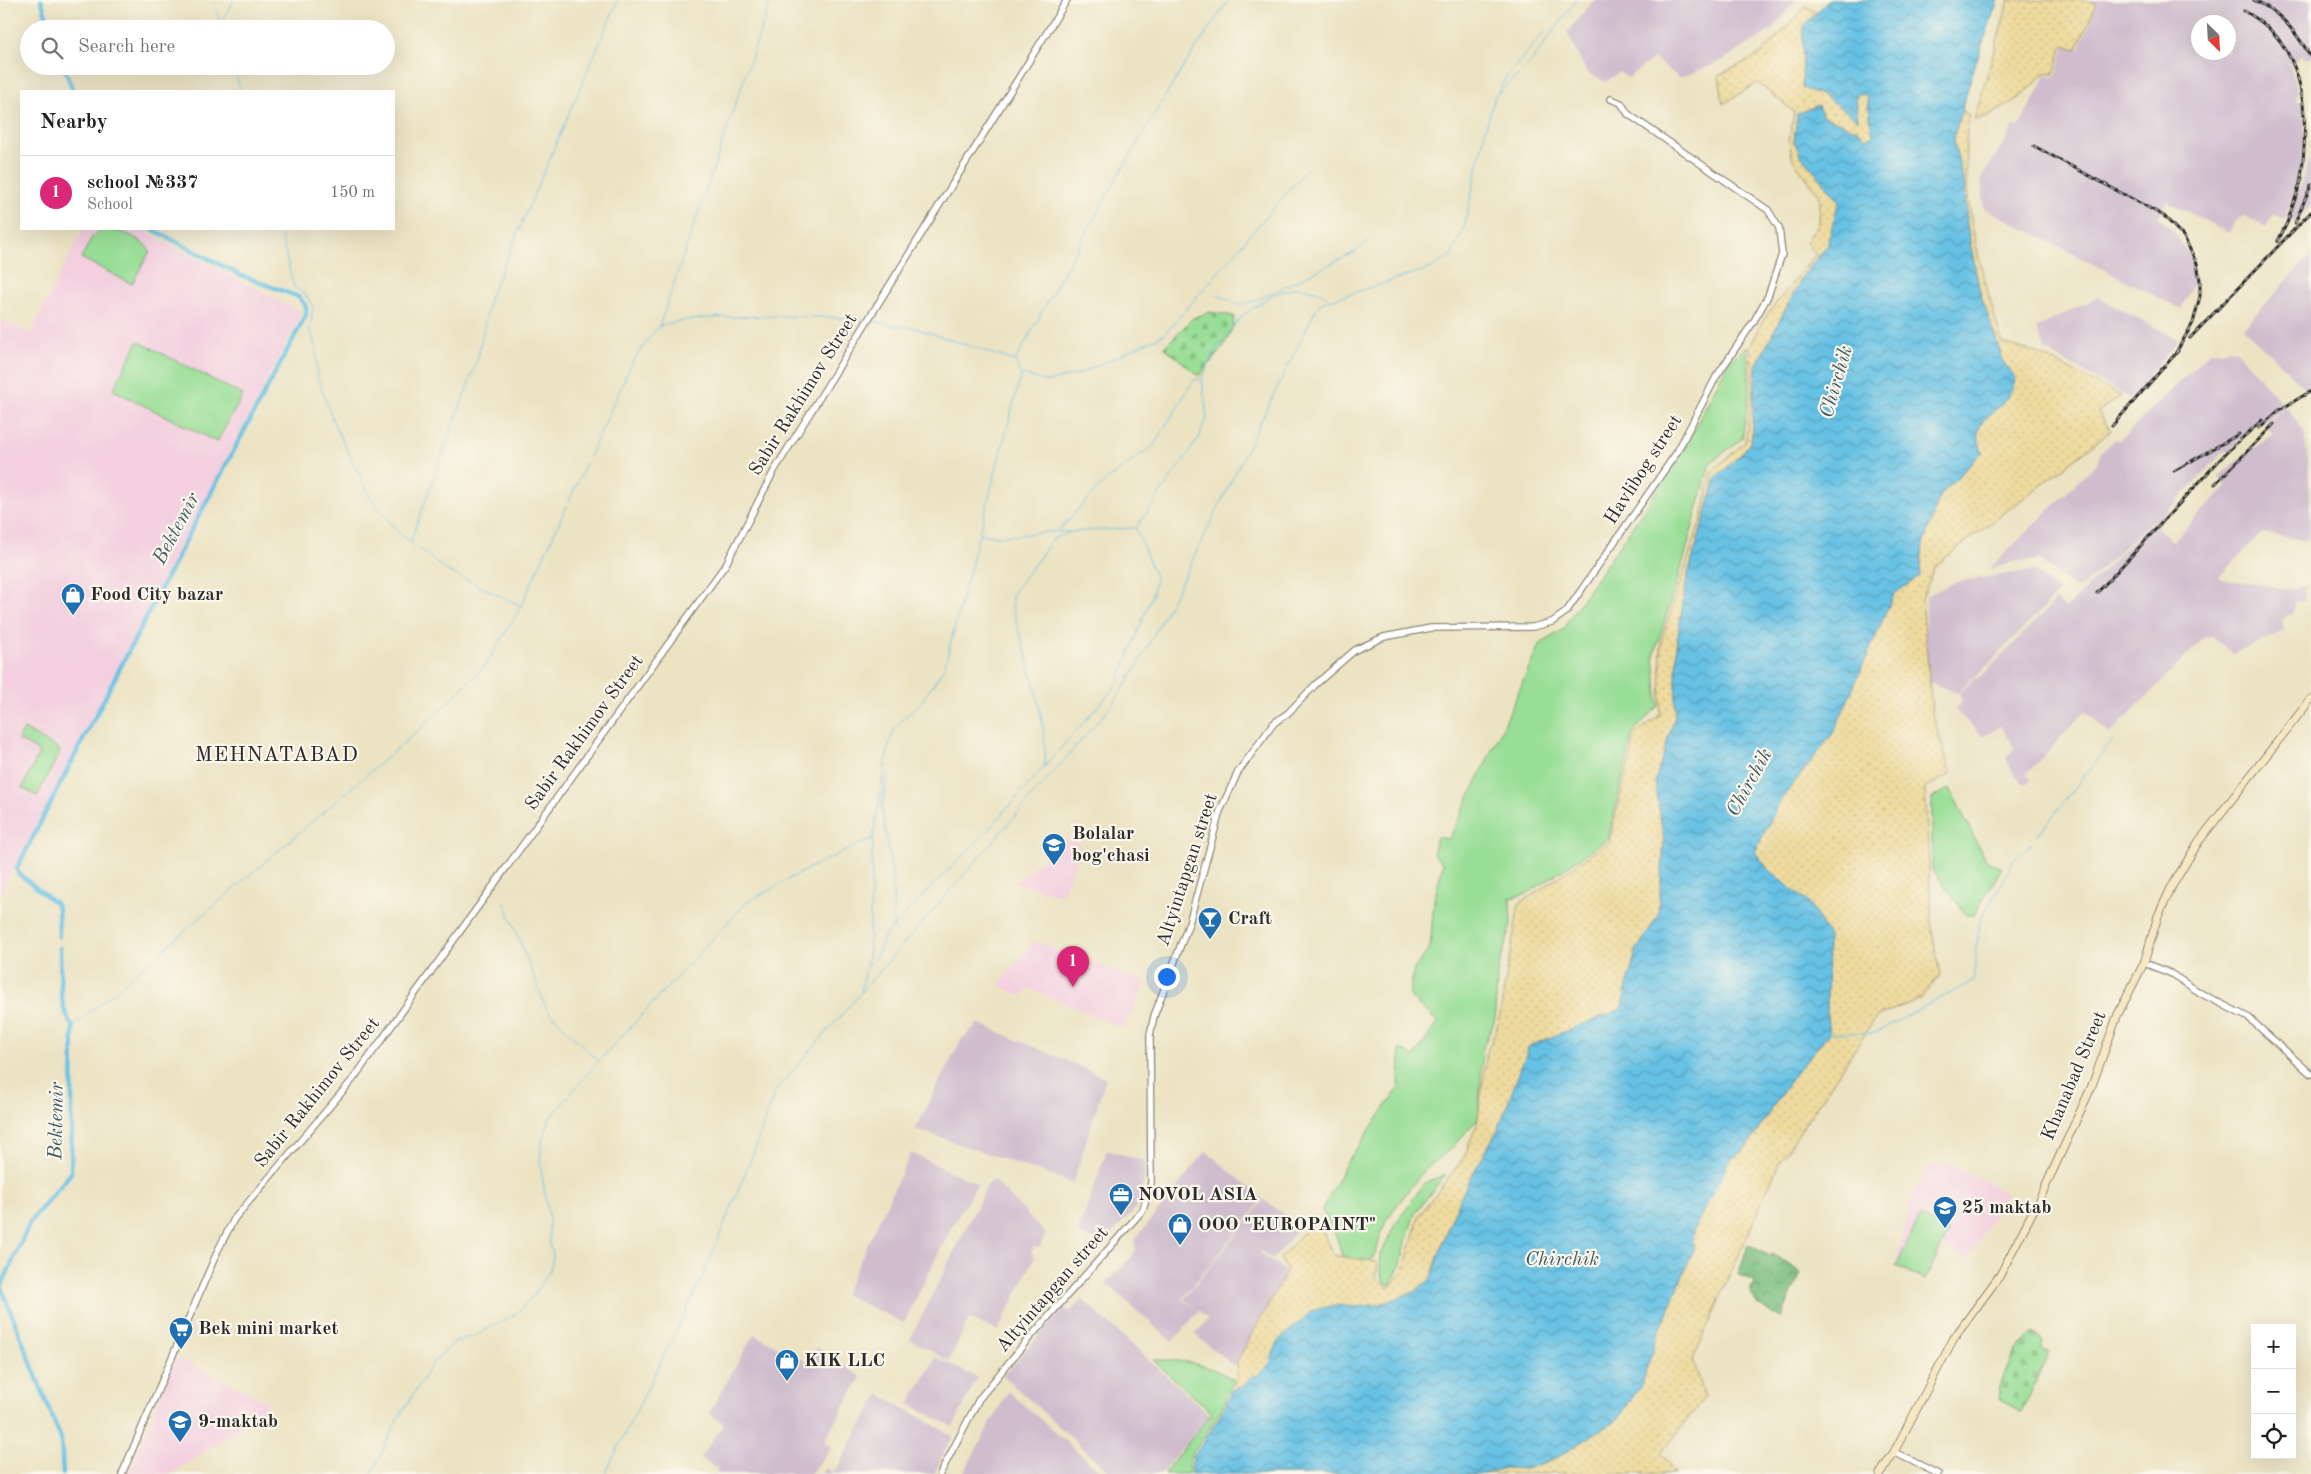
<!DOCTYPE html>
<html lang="en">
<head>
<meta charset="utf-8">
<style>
  body { margin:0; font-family:"Old Standard TT",serif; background:#f6f6f6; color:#202124 }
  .controls { position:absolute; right:15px; bottom:15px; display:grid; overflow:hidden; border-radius:0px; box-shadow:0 5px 20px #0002 }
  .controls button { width:45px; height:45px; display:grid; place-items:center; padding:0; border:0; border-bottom:1px solid #e0e0e0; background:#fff; color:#202124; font:25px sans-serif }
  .compass { position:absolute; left:2191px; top:15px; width:45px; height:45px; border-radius:50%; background:#fff; box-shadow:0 5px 20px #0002; rotate:156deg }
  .you { position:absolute; left:1166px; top:976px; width:18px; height:18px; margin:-12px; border:4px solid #fff; border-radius:50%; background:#1a73e8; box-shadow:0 0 0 8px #1a73e833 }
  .badge { display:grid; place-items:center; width:32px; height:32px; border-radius:50%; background:#db2777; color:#fff; font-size:16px; font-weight:700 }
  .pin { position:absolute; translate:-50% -41px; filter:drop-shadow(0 1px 2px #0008) }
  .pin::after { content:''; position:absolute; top:26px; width:18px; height:15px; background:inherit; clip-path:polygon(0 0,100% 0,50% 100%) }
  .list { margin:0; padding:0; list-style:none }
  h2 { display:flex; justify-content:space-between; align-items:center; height:65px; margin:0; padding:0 20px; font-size:21px }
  h2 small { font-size:16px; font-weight:400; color:#757577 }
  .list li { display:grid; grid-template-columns:32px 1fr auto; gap:15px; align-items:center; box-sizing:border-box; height:75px; padding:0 20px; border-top:1px solid #e0e0e0 }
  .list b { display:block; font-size:19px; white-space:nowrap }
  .list p { margin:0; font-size:16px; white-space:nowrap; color:#757577 }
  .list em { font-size:16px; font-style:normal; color:#757577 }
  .icon { flex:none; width:28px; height:28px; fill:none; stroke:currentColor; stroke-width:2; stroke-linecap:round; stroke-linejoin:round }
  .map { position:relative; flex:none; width:2311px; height:1474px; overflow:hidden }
  .search { position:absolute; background:#fff; box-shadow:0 5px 20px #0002; left:20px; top:20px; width:375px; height:55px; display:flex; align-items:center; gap:12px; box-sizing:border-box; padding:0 18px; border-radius:28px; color:#757577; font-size:19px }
  .panel { position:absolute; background:#fff; box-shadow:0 5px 20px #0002; left:20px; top:90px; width:375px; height:140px; border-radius:0px }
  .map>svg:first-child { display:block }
  .built { fill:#f3cfdf }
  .industrial { fill:#cfbdce; fill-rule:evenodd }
  .grass { fill:#99de96; stroke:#628460 }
  .forest { fill:url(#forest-crowns); stroke:#527455 }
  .sand { fill:url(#sand-dots); stroke:#8c8264 }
  .cemetery { fill:url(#cemetery-stones); stroke:#628460 }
  .water { fill:url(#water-waves); stroke:#487688 }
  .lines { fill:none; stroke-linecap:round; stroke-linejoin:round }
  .stream { stroke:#66c1e4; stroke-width:1 }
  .canal { stroke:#66c1e4; stroke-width:4.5 }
  .tertiary-casing { stroke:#8c8777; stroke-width:8 }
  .secondary-casing { stroke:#8c8777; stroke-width:9 }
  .tertiary { stroke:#fff; stroke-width:5.5 }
  .secondary { stroke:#f7e8c3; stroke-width:7 }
  .rail-casing { stroke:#2b2b2b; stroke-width:3 }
  .rail { stroke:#fbf7ec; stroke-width:1; stroke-dasharray:4; stroke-linecap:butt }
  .labels { text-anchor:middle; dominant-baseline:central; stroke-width:4.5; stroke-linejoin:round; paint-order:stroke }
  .street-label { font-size:19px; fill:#2b2b2b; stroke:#fbf7ec }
  .poi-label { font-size:19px; font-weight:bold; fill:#2b2b2b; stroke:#fbf7ec; text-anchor:start }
  .water-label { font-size:20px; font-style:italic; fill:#3d5862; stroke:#fbf7ec }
  .quarter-label { font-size:21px; letter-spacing:1px; fill:#2b2b2b; stroke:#fbf7ec }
</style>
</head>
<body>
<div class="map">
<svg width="2311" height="1474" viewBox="0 0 2311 1474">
  <defs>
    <pattern id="forest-crowns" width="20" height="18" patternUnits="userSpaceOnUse" patternTransform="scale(1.25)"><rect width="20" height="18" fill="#7abd7f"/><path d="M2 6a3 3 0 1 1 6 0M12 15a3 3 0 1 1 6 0" fill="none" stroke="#649a68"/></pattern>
    <pattern id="sand-dots" width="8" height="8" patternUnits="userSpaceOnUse" patternTransform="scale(1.25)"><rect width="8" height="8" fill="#eeda9e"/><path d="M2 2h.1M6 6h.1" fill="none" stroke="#cb8" stroke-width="1.8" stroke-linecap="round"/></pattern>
    <pattern id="cemetery-stones" width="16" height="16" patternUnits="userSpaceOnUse" patternTransform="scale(1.25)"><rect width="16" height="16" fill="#99de96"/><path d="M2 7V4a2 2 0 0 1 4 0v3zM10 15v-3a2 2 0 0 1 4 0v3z" fill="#84bf81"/></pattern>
    <pattern id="water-waves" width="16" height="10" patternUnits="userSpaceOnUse" patternTransform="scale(1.25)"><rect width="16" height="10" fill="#66c1e4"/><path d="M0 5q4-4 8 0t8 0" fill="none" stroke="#549db9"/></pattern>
  </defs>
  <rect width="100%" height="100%" fill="#fbf7ec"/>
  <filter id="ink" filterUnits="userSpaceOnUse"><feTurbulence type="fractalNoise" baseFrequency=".02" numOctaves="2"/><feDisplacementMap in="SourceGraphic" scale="10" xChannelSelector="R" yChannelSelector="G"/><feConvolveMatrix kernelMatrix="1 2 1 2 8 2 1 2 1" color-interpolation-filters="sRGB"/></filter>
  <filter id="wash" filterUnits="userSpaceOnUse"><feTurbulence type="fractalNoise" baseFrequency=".0096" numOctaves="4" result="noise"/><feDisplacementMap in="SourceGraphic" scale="20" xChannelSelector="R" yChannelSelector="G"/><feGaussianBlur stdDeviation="1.12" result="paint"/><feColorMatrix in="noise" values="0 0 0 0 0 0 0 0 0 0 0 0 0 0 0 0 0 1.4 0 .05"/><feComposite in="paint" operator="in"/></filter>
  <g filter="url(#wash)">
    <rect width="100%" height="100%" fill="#ece3c3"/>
    <g class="built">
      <polygon points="83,229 141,229 302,313 0,895 0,319 30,334"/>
      <polygon points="1068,839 1078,843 1076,848 1081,850 1062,895 1014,883"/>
      <polygon points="1033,941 1146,982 1123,1029 1029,988 1021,996 999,985"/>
      <polygon points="1945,1162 2007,1193 1968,1259 1944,1247 1925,1281 1895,1266 1908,1210 1906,1209 1928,1167"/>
      <polygon points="176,1356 267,1402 262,1414 171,1474 133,1474 129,1472"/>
    </g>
    <g class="industrial">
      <polygon points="1594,0 1795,0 1772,30 1718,63 1679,78 1654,58 1628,78 1619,72 1606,82 1587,73 1567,32"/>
      <path d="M2090 0H2311V59L2300 56 2291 64 2246 50 2290 65 2298 92 2296 100 2303 103 2305 135 2301 169 2285 220 2274 214 2266 227 2244 216 2235 221 2229 233 2166 201 2159 218 2172 229 2191 257 2195 281 2181 309 1984 208 1981 179 2014 126 2019 127 2046 75 2055 77 2065 46 2079 50 2098 3ZM2198 22H2228V52H2198Z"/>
      <polygon points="2311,155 2311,206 2290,224 2287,223"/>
      <polygon points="2311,255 2311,387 2306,389 2243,328"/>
      <polygon points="2098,297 2178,340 2131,399 2046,351 2036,328"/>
      <polygon points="2229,349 2237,351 2285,407 2264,423 2260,421 2227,452 2224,451 2157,522 2150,522 2084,585 2075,588 2040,560 2016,561 1988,570 2097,463 2101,452 2115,439 2119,441 2210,352"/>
      <polygon points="2287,407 2304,432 2308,461 2310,524 2308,541 2262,533 2218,578 2288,589 2306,586 2304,602 2295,601 2294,613 2282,618 2284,631 2233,654 2212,636 2205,637 2110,734 2085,711 2026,775 2031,779 2025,785 2014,774 2006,758 2015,749 2001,726 1983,737 1955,709 1962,702 1959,693 1972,681 1983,675 2056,600 2066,609 2148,525 2155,526 2172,541 2175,539 2227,486 2218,476 2273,434 2266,424"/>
      <polygon points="2034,570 2059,592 1976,677 1971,679 1958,693 1926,681 1926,596 1955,582"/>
      <polygon points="978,1023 1106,1078 1073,1183 915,1129 961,1040"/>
      <polygon points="1107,1150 1145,1161 1144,1184 1143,1184 1141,1192 1142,1193 1138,1206 1103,1243 1078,1233"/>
      <polygon points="1206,1151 1263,1199 1182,1299 1197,1310 1184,1299 1264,1200 1300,1226 1273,1260 1261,1251 1260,1253 1286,1272 1234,1366 1195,1335 1208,1319 1199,1311 1172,1342 1106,1283 1130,1259 1136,1250 1134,1241"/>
      <polygon points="911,1153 978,1184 954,1222 904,1323 844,1294"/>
      <polygon points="994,1180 1046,1234 1039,1248 1034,1247 1031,1253 1035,1257 998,1331 969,1318 949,1361 910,1339 989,1182"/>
      <polygon points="1082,1299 1210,1415 1160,1474 1112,1474 1003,1376 1064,1307 1070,1312"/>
      <polygon points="754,1334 808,1363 817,1347 861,1377 824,1441 832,1447 810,1474 715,1474 718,1469 700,1458 724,1424 709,1413"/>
      <polygon points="936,1357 977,1378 953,1427 909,1404"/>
      <polygon points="1008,1391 1103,1474 963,1474"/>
      <polygon points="879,1394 953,1436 934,1474 821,1474 826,1468 834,1473"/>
    </g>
    <g class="grass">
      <path d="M100 229C118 229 140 236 150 251L132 284 81 258 92 237Z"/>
      <polygon points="138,341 243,395 217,442 113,390"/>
      <polygon points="1747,347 1750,391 1742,439 1710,463 1684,559 1654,655 1658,706 1633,732 1608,839 1527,894 1510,898 1511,925 1497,974 1495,1020 1483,1047 1478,1118 1453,1147 1423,1171 1386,1220 1374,1257 1363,1263 1342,1255 1337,1238 1322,1210 1345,1165 1399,1088 1400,1049 1414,1057 1438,1022 1409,996 1414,969 1430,948 1434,900 1443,864 1433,854 1437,837 1449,839 1504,725 1539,645 1564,629 1571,616 1679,459 1729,361"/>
      <polygon points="24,729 59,749 59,754 37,796 22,788 39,754 37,750 18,740"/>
      <polygon points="1950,788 1985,860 2002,868 1974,915 1966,915 1932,869 1932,798"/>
      <polygon points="1445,1175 1415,1213 1406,1242 1401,1264 1390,1285 1384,1282 1380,1272 1381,1255 1394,1226 1424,1183"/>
      <polygon points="1920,1217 1949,1231 1925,1280 1896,1266"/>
      <path d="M1153 1360C1185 1360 1206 1363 1234 1380L1220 1412 1190 1457 1188 1474H1163L1212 1413Z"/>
    </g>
    <polygon class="forest" points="1748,1244 1768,1255 1772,1253 1801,1273 1781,1318 1758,1305 1750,1292 1754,1281 1738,1275"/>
    <g class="sand">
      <path d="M2009 0H2086L2097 3 2077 49 2063 45 2054 74 2045 73C2028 93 2000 114 1974 120Z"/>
      <path d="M1806 6 1969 115C1956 192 1982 269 2002 343L2038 353 2121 396 2098 412 2111 431 1935 566 1922 599 1932 712 1951 774 1925 788 1932 930 1940 975 1920 999 1877 1016 1779 1163 1693 1360 1705 1397 1661 1453 1675 1474H1218L1236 1378 1237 1361 1287 1271 1280 1258 1317 1218 1333 1255 1378 1262 1376 1277 1389 1288 1404 1269 1419 1216 1464 1157 1477 1124 1487 1052 1498 1024 1519 904 1609 842 1636 733 1660 715 1661 641 1703 513 1712 471 1745 442 1753 392 1750 347 1765 317 1816 254 1806 242 1819 223 1820 196 1793 160 1789 141 1794 112 1758 83 1723 104 1719 75 1761 54Z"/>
    </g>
    <g class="cemetery">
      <path d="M1210 312 1234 316C1234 339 1213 359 1199 376L1164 347 1193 318Z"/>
      <path d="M2034 1333 2042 1343V1349L2049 1352 2022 1412 1998 1399C2000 1377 2015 1346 2034 1333Z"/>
    </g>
    <path class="water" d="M1829 0H1998L1972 74 1953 139 1965 187 1967 226 1980 292 2004 363 2016 379C2013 386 2010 394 2005 400 1989 420 1971 418 1982 452L1940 495 1923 545 1920 576 1894 594 1834 732 1780 801 1755 852 1770 871 1810 904 1828 935 1827 1017 1829 1033 1791 1079 1748 1146 1729 1161 1694 1229 1693 1251 1655 1342 1643 1382 1618 1419 1558 1457 1526 1469 1504 1468 1483 1474H1190L1193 1458 1221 1414 1233 1390 1244 1386 1252 1376 1258 1375 1270 1363 1278 1341 1313 1310 1336 1305 1356 1307 1380 1304 1412 1293 1430 1280 1451 1220 1466 1186 1499 1127 1529 1046 1621 1009 1636 951 1658 916 1664 842 1655 782 1675 716 1677 640 1687 577 1716 478 1743 452 1751 441 1756 366 1802 277 1827 246 1839 200 1800 155 1794 141 1797 114 1818 105 1822 116 1858 130 1865 138 1873 136 1867 95 1856 94 1858 120 1825 96 1802 88 1803 26Z"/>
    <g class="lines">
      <g class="stream">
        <polyline points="213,0 222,29"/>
        <polyline points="221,22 234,0"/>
        <polyline points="233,66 241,91"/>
        <polyline points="1496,96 1506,77 1545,31"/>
        <polyline points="279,229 294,287 305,294 313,306 310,330 316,349 317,376 335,426 372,500 399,533 446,570 521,606"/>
        <polyline points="1216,295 1241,305 1259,299 1355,252 1370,240"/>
        <polyline points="870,321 918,329 1015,361"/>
        <polyline points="659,327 771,0"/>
        <polyline points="1022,375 1047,382 1079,374 1165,334 1307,169"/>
        <polyline points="1058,531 1106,480 1154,445 1194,380 1200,379"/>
        <path d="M980 534C1010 541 1039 529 1070 532"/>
        <polyline points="411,540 477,361 490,297 618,0"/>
        <path d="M1045 766C1047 713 1026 658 1012 607V594L1054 538 1071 532 1135 528"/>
        <polyline points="887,776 882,809 893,879 893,929"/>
        <polyline points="2037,836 2113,740"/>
        <polyline points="504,901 547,1010 598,1061"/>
        <polyline points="867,965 877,955 885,936 932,886 978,841 1109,694 1118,682 1153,593 1156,579 1136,528 1199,438 1207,418 1202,379 1215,350 1242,316 1272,295 1296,287 1320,292 1330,300"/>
        <path d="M861 991 869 952 873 838 888 749 895 727 923 700 944 668 1021 375 1015 361C1083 239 1148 114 1229 0"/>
        <path d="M73 1027 428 722 486 665 521 606 633 361C641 351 649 335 659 327 678 313 836 315 864 320"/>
        <polyline points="1829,1033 1875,1033 1973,981 1980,920 2016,857 2032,843"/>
        <polyline points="372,1474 396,1422 434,1361 456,1341 475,1336 515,1314 532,1298 550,1270 553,1258 549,1242 549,1219 540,1162 542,1141 550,1118 597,1063 746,903 809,868 873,838"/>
        <polyline points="605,1474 702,1279 753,1154 775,1091 1113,704 1139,663 1179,587 1315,311 1321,303 1431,268 1451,256 1464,228 1486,128 1495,96 1529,65 1576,0"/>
      </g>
      <g class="canal">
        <polyline points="41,0 51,29"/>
        <polyline points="64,66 73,91"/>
        <polyline points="59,937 58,908 55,903 18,873 17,868 187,538 306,315 306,307 299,297 240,275 152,229"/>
        <path d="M60 948C61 975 57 1005 73 1027L71 1173 30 1222 1 1287 61 1439 63 1474"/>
      </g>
    </g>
  </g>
  <g filter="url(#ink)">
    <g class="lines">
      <defs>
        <g id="tertiary">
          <polyline points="2144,963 2170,973 2202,994 2249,1018 2311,1074"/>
          <polyline points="1894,1452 1938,1474"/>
          <polyline points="122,1474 218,1250 234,1219 354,1078 726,564 774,471 1067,0"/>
          <polyline points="940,1474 979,1399 1025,1343 1143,1210 1151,1183 1150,1035 1154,1016 1189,923 1220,811 1238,772 1274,723 1288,713 1316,684 1355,650 1384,637 1431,628 1533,627 1552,622 1566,612 1677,452 1716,377 1754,321 1768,296 1782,254 1779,228 1768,210 1628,114 1621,103 1611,99"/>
        </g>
        <polyline id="secondary" points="1880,1474 1894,1452 1954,1338 2000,1275 2042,1194 2091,1088 2118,1014 2144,963 2158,916 2171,888 2199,841 2311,699"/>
      </defs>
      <use href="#tertiary" class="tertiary-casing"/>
      <use href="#secondary" class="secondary-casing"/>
      <use href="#tertiary" class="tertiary"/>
      <use href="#secondary" class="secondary"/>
      <defs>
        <g id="rail">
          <path d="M2254 0C2280 11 2298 34 2311 58"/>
          <path d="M2244 11C2309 44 2310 121 2300 184"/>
          <polyline points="2034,146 2164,216 2184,237 2197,264 2200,280 2200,296 2193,323 2174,356"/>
          <polyline points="2295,223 2311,185"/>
          <polyline points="2278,241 2287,223 2302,178"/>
          <polyline points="2190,338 2311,212"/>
          <polyline points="2112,426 2178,351"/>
          <polyline points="2259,428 2278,411 2311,391"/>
          <polyline points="2174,471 2239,434"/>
          <polyline points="2215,484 2274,424"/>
          <polyline points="2097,593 2226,453 2262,420"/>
        </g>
      </defs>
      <use href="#rail" class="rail-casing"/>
      <use href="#rail" class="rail"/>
    </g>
  </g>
  <defs>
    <symbol id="shop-pin" viewBox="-11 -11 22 30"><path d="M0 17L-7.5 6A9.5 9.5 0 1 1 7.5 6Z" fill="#1f6fb2" stroke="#fbf7ec"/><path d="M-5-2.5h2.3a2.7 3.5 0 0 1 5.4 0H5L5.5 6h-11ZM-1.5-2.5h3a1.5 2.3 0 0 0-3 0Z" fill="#fff"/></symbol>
    <symbol id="school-pin" viewBox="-11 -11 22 30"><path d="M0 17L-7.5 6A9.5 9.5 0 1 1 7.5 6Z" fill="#1f6fb2" stroke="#fbf7ec"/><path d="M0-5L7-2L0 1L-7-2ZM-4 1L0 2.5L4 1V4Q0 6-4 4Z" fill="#fff"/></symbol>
    <symbol id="bar-pin" viewBox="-11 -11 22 30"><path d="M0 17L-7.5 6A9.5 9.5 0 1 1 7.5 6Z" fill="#1f6fb2" stroke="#fbf7ec"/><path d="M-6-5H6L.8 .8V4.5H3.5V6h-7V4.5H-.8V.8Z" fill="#fff"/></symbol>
    <symbol id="office-pin" viewBox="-11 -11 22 30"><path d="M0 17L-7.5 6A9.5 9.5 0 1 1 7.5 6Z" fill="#1f6fb2" stroke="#fbf7ec"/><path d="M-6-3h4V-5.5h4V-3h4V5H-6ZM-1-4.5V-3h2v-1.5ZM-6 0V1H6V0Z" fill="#fff"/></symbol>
    <symbol id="supermarket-pin" viewBox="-11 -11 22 30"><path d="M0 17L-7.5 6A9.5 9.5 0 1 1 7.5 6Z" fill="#1f6fb2" stroke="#fbf7ec"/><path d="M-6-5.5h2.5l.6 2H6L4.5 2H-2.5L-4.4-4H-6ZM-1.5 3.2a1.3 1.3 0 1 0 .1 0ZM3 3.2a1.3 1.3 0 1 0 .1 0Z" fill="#fff"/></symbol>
  </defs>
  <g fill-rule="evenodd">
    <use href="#shop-pin" x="59" y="581" width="28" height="38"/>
    <use href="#school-pin" x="1040" y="831" width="28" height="38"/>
    <use href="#bar-pin" x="1196" y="905" width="28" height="38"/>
    <use href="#office-pin" x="1107" y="1181" width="28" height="38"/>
    <use href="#school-pin" x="1931" y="1194" width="28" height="38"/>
    <use href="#shop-pin" x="1166" y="1211" width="28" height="38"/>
    <use href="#supermarket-pin" x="167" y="1315" width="28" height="38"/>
    <use href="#shop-pin" x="773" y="1347" width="28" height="38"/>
    <use href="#school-pin" x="166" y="1408" width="28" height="38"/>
  </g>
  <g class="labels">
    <g class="street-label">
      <text transform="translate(804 395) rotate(-58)">Sabir Rakhimov Street</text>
      <text transform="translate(1644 470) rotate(-57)">Hаvlibog street</text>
      <text transform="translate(585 733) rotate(-54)">Sabir Rakhimov Street</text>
      <text transform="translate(1188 870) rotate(-72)">Altyintapgan street</text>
      <text transform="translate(2075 1076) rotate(-67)">Khanabad Street</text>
      <text transform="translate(318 1093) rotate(-51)">Sabir Rakhimov Street</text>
      <text transform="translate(1053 1290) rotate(-49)">Altyintapgan street</text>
    </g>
    <g class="poi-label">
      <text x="90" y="595">Food City bazar</text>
      <text x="1072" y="834">Bolalar<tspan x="1072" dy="22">bog'chasi</tspan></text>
      <text x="1228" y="919">Craft</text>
      <text x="1138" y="1195">NOVOL ASIA</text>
      <text x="1962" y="1208">25 maktab</text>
      <text x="1198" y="1225">OOO "EUROPAINT"</text>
      <text x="198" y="1329">Bek mini market</text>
      <text x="804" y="1361">KIK LLC</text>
      <text x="198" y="1422">9-maktab</text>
    </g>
    <g class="water-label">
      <text transform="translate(1837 382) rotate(-74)">Chirchik</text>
      <text transform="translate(177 529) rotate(-62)">Bektemir</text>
      <text transform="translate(1750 783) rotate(-61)">Chirchik</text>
      <text transform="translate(57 1121) rotate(-89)">Bektemir</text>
      <text x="1562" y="1260">Chirchik</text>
    </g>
    <g class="quarter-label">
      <text x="277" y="755">MEHNATABAD</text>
    </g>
  </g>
</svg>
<div class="controls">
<button>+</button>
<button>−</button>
<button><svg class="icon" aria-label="locate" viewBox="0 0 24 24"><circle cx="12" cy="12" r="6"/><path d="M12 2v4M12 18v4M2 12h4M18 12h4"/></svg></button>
</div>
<svg class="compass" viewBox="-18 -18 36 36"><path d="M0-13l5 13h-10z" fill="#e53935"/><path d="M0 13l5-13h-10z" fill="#757577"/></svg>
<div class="you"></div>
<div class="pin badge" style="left:1073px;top:987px">1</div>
<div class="search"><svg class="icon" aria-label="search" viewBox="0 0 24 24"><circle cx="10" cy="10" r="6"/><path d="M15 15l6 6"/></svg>Search here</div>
<section class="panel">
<h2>Nearby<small></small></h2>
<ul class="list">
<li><span class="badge">1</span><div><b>school №337</b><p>School</p></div><em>150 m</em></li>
</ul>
</section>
</div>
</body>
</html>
